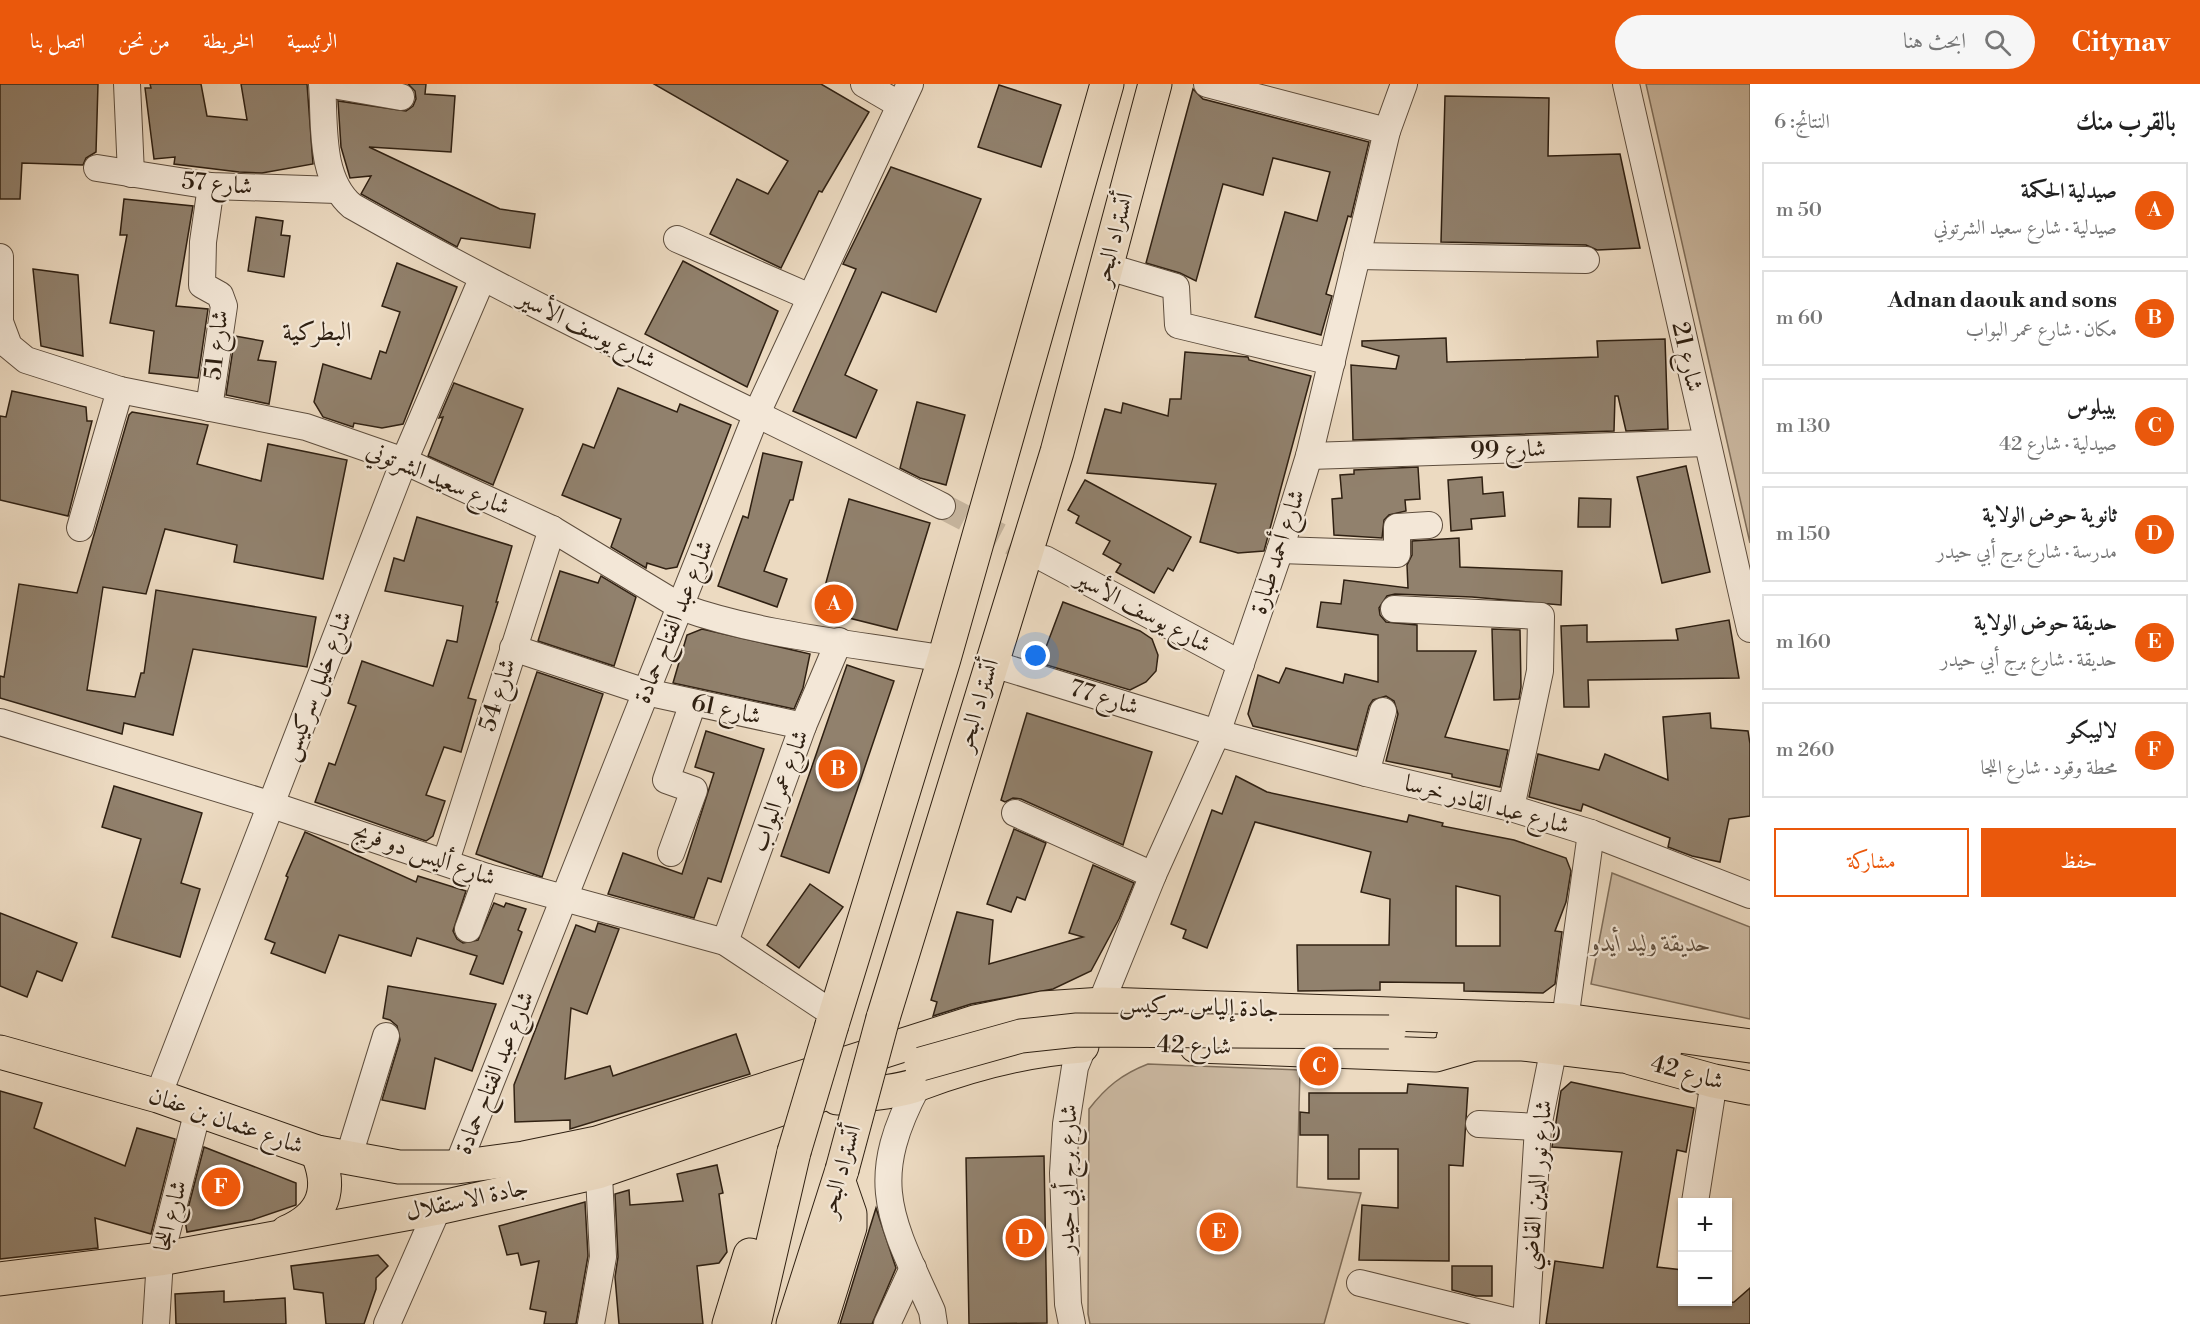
<!DOCTYPE html>
<html lang="ar">
<head>
<meta charset="utf-8">
<style>
  body { margin:0; font-family:"Libre Bodoni",Amiri,serif; background:#f6f6f6; color:#222; direction:rtl }
  .controls { position:absolute; right:18px; bottom:18px; display:grid; overflow:hidden; border-radius:0px; box-shadow:0 2px 4px #0004 }
  .controls button { width:54px; height:54px; display:grid; place-items:center; padding:0; border:0; border-bottom:2px solid #e0e0e0; background:#fff; color:#222; font:30px sans-serif }
  .you { position:absolute; left:1036px; top:572px; width:21px; height:21px; margin:-15px; border:4px solid #fff; border-radius:50%; background:#1a73e8; box-shadow:0 0 0 9px #1a73e833 }
  .badge { display:grid; place-items:center; width:39px; height:39px; border-radius:50%; background:#ea580c; color:#fff; font-size:20px; font-weight:700 }
  .pin { position:absolute; translate:-50% -50%; border:3px solid #fff; box-shadow:0 2px 6px #0006 }
  .list { margin:0; padding:0; list-style:none }
  h2 { display:flex; justify-content:space-between; align-items:center; height:78px; margin:0; padding:0 24px; font-size:26px }
  h2 small { font-size:20px; font-weight:400; color:#767676 }
  .list li { display:grid; grid-template-columns:39px 1fr auto; gap:18px; align-items:center; box-sizing:border-box; height:96px; margin:0 12px 12px; padding:0 12px; border:2px solid #e0e0e0; border-radius:0px }
  .list b { display:block; font-size:22px; white-space:nowrap }
  .list p { margin:0; font-size:20px; white-space:nowrap; color:#767676 }
  .list em { font-size:20px; font-style:normal; color:#767676 }
  .actions { display:flex; gap:12px; padding:18px 24px }
  .actions a { flex:1; padding:14px 0; border:2px solid #ea580c; border-radius:0px; text-align:center; font-size:21px; color:#ea580c }
  .actions .main { background:#ea580c; color:#fff }
  .icon { flex:none; width:33px; height:33px; fill:none; stroke:currentColor; stroke-width:2; stroke-linecap:round; stroke-linejoin:round }
  .map { position:relative; flex:none; width:1750px; height:1240px; overflow:hidden; direction:ltr }
  header { display:flex; align-items:center; gap:36px; box-sizing:border-box; height:84px; padding:0 30px; background:#ea580c; color:#fff }
  header strong { font-size:28px }
  nav { display:flex; gap:33px; margin-inline-start:auto; font-size:21px }
  .search { width:420px; height:54px; background:#f6f6f6; display:flex; align-items:center; gap:15px; box-sizing:border-box; padding:0 21px; border-radius:33px; color:#767676; font-size:22px }
  main { display:flex }
  aside { flex:1; background:#fff }
  .map>svg:first-child { display:block }
  .green { fill:#ccbaa3; stroke:#7e6d5a; stroke-width:1.5 }
  .building { fill:#91816d; stroke:#2f2012; stroke-width:1.5; fill-rule:evenodd }
  .lines { fill:none; stroke-linecap:round; stroke-linejoin:round }
  .minor-tunnel { stroke:#c6b59e; stroke-width:26; stroke-dasharray:26 13; stroke-linecap:butt }
  .minor-casing { stroke:#5e4e3e; stroke-width:28 }
  .major-casing { stroke:#2f2012; stroke-width:35 }
  .highway-casing { stroke:#2f2012; stroke-width:35 }
  .minor { stroke:#f3e7d7; stroke-width:26 }
  .major { stroke:#ecdac1; stroke-width:33 }
  .highway { stroke:#ecdac1; stroke-width:33 }
  .major-bridge-casing { stroke:#2f2012; stroke-width:35; stroke-linecap:butt }
  .highway-bridge-casing { stroke:#2f2012; stroke-width:35; stroke-linecap:butt }
  .major-bridge { stroke:#ecdac1; stroke-width:33 }
  .highway-bridge { stroke:#ecdac1; stroke-width:33 }
  .labels { text-anchor:middle; dominant-baseline:central; stroke-width:4.5; stroke-linejoin:round; paint-order:stroke }
  .street-label { font-size:24px; fill:#2f2012; stroke:#f3e7d7 }
  .park-label { font-size:24px; font-style:italic; fill:#5e4e3e; stroke:#f3e7d7 }
  .neighbourhood-label { font-size:26px; fill:#2f2012; stroke:#f3e7d7 }
</style>
</head>
<body>
<header>
<strong>Citynav</strong>
<div class="search"><svg class="icon" aria-label="search" viewBox="0 0 24 24"><circle cx="10" cy="10" r="6"/><path d="M15 15l6 6"/></svg>ابحث هنا</div>
<nav><a>الرئيسية</a><a>الخريطة</a><a>من نحن</a><a>اتصل بنا</a></nav>
</header>
<main>
<aside>
<h2>بالقرب منك<small>النتائج: 6</small></h2>
<ul class="list">
<li><span class="badge">A</span><div><b>صيدلية الحكمة</b><p>صيدلية · شارع سعيد الشرتوني</p></div><em>50 m</em></li>
<li><span class="badge">B</span><div><b>Adnan daouk and sons</b><p>مكان · شارع عمر البواب</p></div><em>60 m</em></li>
<li><span class="badge">C</span><div><b>بيبلوس</b><p>صيدلية · شارع 42</p></div><em>130 m</em></li>
<li><span class="badge">D</span><div><b>ثانوية حوض الولاية</b><p>مدرسة · شارع برج أبي حيدر</p></div><em>150 m</em></li>
<li><span class="badge">E</span><div><b>حديقة حوض الولاية</b><p>حديقة · شارع برج أبي حيدر</p></div><em>160 m</em></li>
<li><span class="badge">F</span><div><b>لاليبكو</b><p>محطة وقود · شارع اللجا</p></div><em>260 m</em></li>
</ul>
<div class="actions"><a class="main">حفظ</a><a>مشاركة</a></div>
</aside>
<div class="map">
<svg width="1750" height="1240" viewBox="0 0 1750 1240">
  <rect width="100%" height="100%" fill="#ecdac1"/>
  <filter id="stains"><feTurbulence type="fractalNoise" baseFrequency=".00333" numOctaves="4"/><feColorMatrix values="0 0 0 0 .2 0 0 0 0 .09 0 0 0 0 .02 0 0 0 .5 -.17"/></filter>
  <radialGradient id="worn" r=".72"><stop offset=".6" stop-color="#630" stop-opacity="0"/><stop offset="1" stop-color="#630" stop-opacity=".3"/></radialGradient>
  <g class="green">
    <polygon points="1646,0 1750,0 1750,459"/>
    <polygon points="1612,789 1750,843 1750,935 1591,900"/>
    <path d="M1148 980 1300 986 1297 1103 1361 1109 1324 1240H1090L1088 1230 1089 1025C1106 1003 1122 990 1148 980Z"/>
  </g>
  <g class="building">
    <polygon points="0,0 98,0 96,68 86,74 83,81 22,79 20,115 0,115"/>
    <polygon points="150,0 201,0 207,32 247,36 241,0 307,0 313,80 262,89 239,88 174,80 175,73 154,75 145,4 151,4"/>
    <polygon points="408,0 426,0 425,10 455,12 451,68 369,63 500,125 535,130 530,164 461,154 457,163 361,110 371,92 350,94 341,63 338,17 406,27 413,22 416,15 415,7"/>
    <polygon points="654,0 821,0 869,28 822,108 819,107 781,184 710,150 737,95 768,110 788,77"/>
    <polygon points="999,1 1061,21 1041,83 978,63"/>
    <polygon points="1193,5 1203,15 1369,58 1351,133 1348,132 1326,210 1332,212 1321,251 1255,233 1285,128 1317,137 1330,88 1273,74 1263,111 1223,100 1196,197 1180,189 1146,179"/>
    <polygon points="1445,12 1549,14 1548,72 1620,70 1640,164 1597,166 1586,161 1441,158"/>
    <polygon points="891,83 981,115 936,228 882,208 845,291 877,306 856,354 793,327 856,185 843,180"/>
    <polygon points="124,115 193,122 176,222 208,225 198,294 149,289 154,247 110,239 127,151 120,151"/>
    <polygon points="256,133 283,137 281,151 290,152 284,193 248,187"/>
    <polygon points="683,177 778,227 747,303 645,250"/>
    <polygon points="397,179 457,203 403,340 382,344 354,339 353,343 323,333 314,318 323,280 371,295 380,267 386,269 400,228 382,222"/>
    <polygon points="33,185 78,191 83,272 41,262"/>
    <polygon points="235,252 263,257 258,276 276,278 269,320 226,311"/>
    <polygon points="1446,254 1447,278 1598,273 1597,257 1665,255 1668,345 1626,347 1618,312 1615,312 1614,347 1353,356 1351,281 1396,285 1399,272 1362,262 1362,257"/>
    <polygon points="1185,268 1248,273 1249,276 1311,292 1264,467 1238,469 1200,458 1216,400 1087,389 1105,325 1121,329 1123,319 1168,332 1170,315 1181,315"/>
    <polygon points="454,299 523,325 493,401 428,372 443,333 439,334"/>
    <polygon points="618,304 677,328 680,320 731,341 677,483 666,485 647,479 646,484 611,463 621,435 562,411 583,360 594,364"/>
    <polygon points="12,307 86,323 87,337 92,337 68,432 0,416 0,332 6,333"/>
    <polygon points="917,318 965,331 946,401 920,394 900,384"/>
    <polygon points="132,328 208,341 197,380 261,397 268,360 347,376 323,495 234,478 237,461 165,445 146,510 103,503 87,606 135,613 141,589 144,589 156,506 316,533 307,583 193,565 173,651 124,639 122,650 0,614 0,592 4,593 19,500 77,509 129,331"/>
    <polygon points="763,369 802,378 793,416 790,416 764,487 787,495 777,523 718,502 743,432 748,434"/>
    <polygon points="1686,382 1710,488 1662,499 1637,393"/>
    <polygon points="1418,383 1420,415 1405,416 1406,427 1389,431 1384,436 1382,454 1334,451 1332,415 1342,414 1340,391 1354,390 1354,386"/>
    <polygon points="1482,393 1483,410 1503,408 1505,432 1471,435 1472,445 1451,447 1448,396"/>
    <polygon points="1085,396 1191,453 1173,487 1168,484 1154,509 1116,488 1121,480 1103,470 1110,457 1076,439 1079,432 1068,426"/>
    <polygon points="1579,414 1611,415 1610,443 1578,443"/>
    <polygon points="849,415 930,439 897,546 837,531 822,513"/>
    <polygon points="417,433 512,462 496,518 498,518 468,614 476,616 461,668 444,663 426,711 445,717 433,752 426,757 315,718 329,679 335,681 356,622 348,619 362,577 433,602 447,556 457,558 463,522 385,507 394,474 404,477"/>
    <polygon points="1459,454 1460,483 1562,487 1561,521 1472,513 1395,510 1387,512 1379,524 1380,531 1386,538 1417,541 1417,567 1476,567 1445,653 1508,666 1500,703 1452,693 1452,690 1386,677 1398,630 1394,617 1386,612 1373,616 1369,622 1357,666 1253,642 1248,630 1258,591 1279,599 1286,584 1343,599 1345,590 1378,598 1378,551 1317,543 1321,518 1341,520 1344,496 1408,504 1407,481 1412,471 1412,457"/>
    <polygon points="560,487 598,499 601,492 636,513 614,582 538,557"/>
    <polygon points="1063,518 1140,547 1152,555 1158,571 1156,587 1146,598 1130,606 1040,579"/>
    <polygon points="1729,536 1739,594 1588,596 1589,623 1564,623 1561,542 1587,541 1587,558 1678,556 1676,545"/>
    <polygon points="702,545 810,570 803,604 794,625 673,599 687,551"/>
    <polygon points="1492,545 1520,546 1521,603 1519,615 1494,616"/>
    <polygon points="847,581 894,597 829,789 781,772"/>
    <polygon points="537,588 603,610 542,793 476,770"/>
    <polygon points="1027,629 1152,668 1123,761 1021,715 1013,714 1005,718 1001,716"/>
    <polygon points="1710,629 1711,644 1748,647 1750,660 1750,732 1729,735 1720,778 1692,772 1668,763 1670,754 1583,720 1581,727 1529,713 1538,670 1599,686 1605,670 1668,696 1663,633"/>
    <polygon points="706,647 764,665 721,798 708,794 694,834 608,810 623,769 682,790 714,689 695,683"/>
    <path d="M1236 692 1267 708 1407 738 1409 731 1443 739 1442 742 1514 756 1566 774 1571 787 1566 818 1555 847 1562 848 1555 900 1543 909 1464 907V899L1380 898V906L1298 907 1297 861H1389L1390 815 1361 808 1371 768 1255 738 1207 864 1183 854 1186 846 1171 840 1212 726 1222 730ZM1456 802 1500 812V862H1456Z"/>
    <polygon points="114,702 202,729 181,799 200,805 180,873 112,853 141,755 102,743"/>
    <polygon points="1014,745 1046,759 1025,816 1017,813 1011,828 987,820"/>
    <polygon points="305,748 416,798 418,792 466,807 453,847 457,855 463,859 478,856 494,819 504,823 506,819 526,825 518,846 522,848 503,900 470,890 477,872 417,854 411,872 339,851 325,889 271,869 275,859 265,855 288,793 286,792"/>
    <polygon points="1093,781 1134,799 1119,835 1091,887 1053,905 971,920 933,932 937,918 931,916 957,828 993,836 989,880 1083,853 1069,849"/>
    <polygon points="810,800 843,823 799,884 767,861"/>
    <polygon points="0,829 77,859 62,897 37,887 27,913 0,902"/>
    <polygon points="598,839 619,845 587,930 571,924 565,995 610,982 613,992 736,950 750,990 570,1045 570,1036 515,1038 514,1001 576,841 595,848"/>
    <polygon points="388,902 496,920 472,987 435,974 425,1025 382,1016 400,956 397,942 390,936 383,934"/>
    <polygon points="1571,998 1694,1024 1686,1068 1677,1066 1657,1183 1683,1186 1683,1218 1695,1218 1694,1221 1734,1218 1750,1204 1750,1240 1546,1240 1555,1177 1603,1184 1622,1068 1552,1063 1561,1007"/>
    <polygon points="1408,1000 1468,1004 1463,1082 1449,1081 1449,1177 1359,1176 1362,1121 1398,1124 1398,1065 1359,1065 1359,1095 1328,1095 1328,1051 1300,1051 1300,1028 1309,1029 1309,1009 1407,1009"/>
    <polygon points="0,1007 42,1019 34,1044 125,1082 137,1044 175,1055 151,1150 95,1134 98,1164 0,1175"/>
    <polygon points="204,1063 296,1099 296,1121 252,1136 187,1148 185,1136"/>
    <polygon points="1044,1072 1047,1239 969,1240 966,1074"/>
    <polygon points="717,1081 723,1109 719,1110 727,1168 719,1179 697,1182 703,1240 619,1240 615,1193 618,1173 615,1110 629,1106 630,1121 683,1117 677,1090"/>
    <polygon points="585,1118 588,1172 576,1240 544,1240 546,1228 530,1225 539,1177 521,1181 518,1169 507,1171 499,1142"/>
    <polygon points="876,1124 896,1184 872,1240 840,1240"/>
    <polygon points="378,1171 388,1182 376,1194 376,1205 364,1240 326,1240 323,1209 294,1205 291,1182"/>
    <polygon points="1452,1182 1492,1182 1492,1212 1476,1212 1452,1206"/>
    <polygon points="224,1207 224,1218 285,1214 286,1240 176,1240 175,1210"/>
  </g>
  <g class="lines">
    <polyline class="minor-tunnel" points="942,422 1042,474"/>
    <defs>
      <g id="minor">
        <polyline points="127,0 131,90"/>
        <path d="M322 0C325 40 319 94 352 122 544 231 745 322 942 422"/>
        <polyline points="327,0 401,13"/>
        <polyline points="864,0 900,21"/>
        <polyline points="1207,0 1387,47"/>
        <polyline points="1626,0 1750,545"/>
        <polyline points="97,84 211,102 337,106"/>
        <polyline points="677,155 810,213"/>
        <polyline points="1357,172 1586,176"/>
        <path d="M0 173V238L9 262 26 276 120 306 306 343 404 377 552 445 681 523C761 552 859 560 944 575"/>
        <polyline points="1122,187 1176,203 1178,241 1332,278"/>
        <polyline points="209,324 224,222 220,211 202,201 203,158 211,102"/>
        <polyline points="1309,372 1707,359"/>
        <polyline points="80,444 120,306"/>
        <polyline points="1280,466 1397,470 1397,443 1429,441"/>
        <polyline points="1045,475 1241,580"/>
        <polyline points="1394,525 1541,532 1540,587 1511,724"/>
        <polyline points="513,564 646,608 803,642"/>
        <polyline points="990,579 1217,649 1366,689 1511,724 1591,749 1750,811"/>
        <polyline points="0,638 272,721 487,793 725,858 835,931"/>
        <polyline points="1366,689 1383,627"/>
        <polyline points="1015,729 1153,791"/>
        <polyline points="671,769 694,706 666,696 693,619"/>
        <polyline points="446,777 552,445"/>
        <polyline points="468,845 487,793"/>
        <polyline points="725,858 803,642 839,557"/>
        <polyline points="1565,936 1591,749"/>
        <path d="M918 1001C866 1098 890 1134 932 1227L934 1240"/>
        <polyline points="158,1012 404,377 482,195"/>
        <polyline points="1479,1040 1538,1043"/>
        <polyline points="348,1075 386,952"/>
        <polyline points="457,1083 757,329 910,0"/>
        <polyline points="1695,1118 1714,997"/>
        <polyline points="1360,1199 1525,1240"/>
        <polyline points="156,1240 160,1175 198,1026"/>
        <polyline points="387,1240 438,1124"/>
        <polyline points="591,1240 603,1173 598,1071"/>
        <polyline points="887,1240 913,1184"/>
        <polyline points="1072,1240 1068,1220 1063,1089 1066,1040 1075,983 1153,791 1217,649 1280,466 1309,372 1387,47 1404,0"/>
        <polyline points="1526,1240 1538,1043 1554,963"/>
      </g>
      <g id="major">
        <polyline points="1453,955 1474,960 1523,960 1623,972 1665,965"/>
        <polyline points="1196,962 1436,971 1474,960"/>
        <polyline points="0,968 158,1012 317,1068 399,1083 457,1083 524,1074 597,1059 975,938 1043,924 1103,920 1565,936 1750,962"/>
        <polyline points="1631,974 1714,997 1750,1004"/>
        <path d="M837 1014C862 1010 897 1009 919 1000 972 980 1026 966 1082 962"/>
        <path d="M287 1148C324 1132 333 1105 317 1068"/>
        <polyline points="0,1195 160,1175 438,1124 598,1088 833,1007"/>
      </g>
      <g id="highway">
        <polyline points="883,934 1057,368 1155,0"/>
        <polyline points="832,941 944,575 1107,0"/>
        <polyline points="729,1240 750,1171"/>
        <polyline points="754,1240 794,1068"/>
        <polyline points="793,1240 842,1086"/>
        <polyline points="820,1240 850,1143 850,1130 840,1101"/>
      </g>
    </defs>
    <use href="#minor" class="minor-casing"/>
    <use href="#major" class="major-casing"/>
    <use href="#highway" class="highway-casing"/>
    <use href="#minor" class="minor"/>
    <use href="#major" class="major"/>
    <use href="#highway" class="highway"/>
    <defs>
      <polyline id="major-bridge" points="921,980 1021,952 1077,946 1389,948"/>
      <g id="highway-bridge">
        <polyline points="794,1068 832,941"/>
        <polyline points="842,1086 883,934"/>
      </g>
    </defs>
    <use href="#major-bridge" class="major-bridge-casing"/>
    <use href="#highway-bridge" class="highway-bridge-casing"/>
    <use href="#major-bridge" class="major-bridge"/>
    <use href="#highway-bridge" class="highway-bridge"/>
  </g>
  <g class="labels">
    <g class="street-label">
      <text transform="translate(217 100) rotate(5)">شارع 57</text>
      <text transform="translate(1114 155) rotate(-75)">أتستراد البحر</text>
      <text transform="translate(587 246) rotate(26)">شارع يوسف الأسير</text>
      <text transform="translate(217 261) rotate(-84)">شارع 51</text>
      <text transform="translate(1687 273) rotate(77)">شارع 21</text>
      <text transform="translate(1508 366) rotate(-2)">شارع 99</text>
      <text transform="translate(438 395) rotate(23)">شارع سعيد الشرتوني</text>
      <text transform="translate(1278 468) rotate(-72)">شارع أحمد طبارة</text>
      <text transform="translate(1143 528) rotate(28)">شارع يوسف الأسير</text>
      <text transform="translate(674 538) rotate(-68)">شارع عبد الفتاح حمادة</text>
      <text transform="translate(317 602) rotate(-69)">شارع خليل سركيس</text>
      <text transform="translate(498 611) rotate(-73)">شارع 54</text>
      <text transform="translate(1104 614) rotate(17)">شارع 77</text>
      <text transform="translate(978 621) rotate(-73)">أتستراد البحر</text>
      <text transform="translate(726 626) rotate(12)">شارع 61</text>
      <text transform="translate(780 707) rotate(-70)">شارع عمر البواب</text>
      <text transform="translate(1487 721) rotate(15)">شارع عبد القادر خرسا</text>
      <text transform="translate(424 771) rotate(19)">شارع أليس دو فريج</text>
      <text transform="translate(1199 923) rotate(2)">جادة إلياس سركيس</text>
      <text transform="translate(1194 962) rotate(2)">شارع 42</text>
      <text transform="translate(495 989) rotate(-68)">شارع عبد الفتاح حمادة</text>
      <text transform="translate(1687 989) rotate(15)">شارع 42</text>
      <text transform="translate(226 1037) rotate(19)">شارع عثمان بن عفان</text>
      <text transform="translate(841 1087) rotate(-74)">أتستراد البحر</text>
      <text transform="translate(1068 1095) rotate(-89)">شارع برج أبي حيدر</text>
      <text transform="translate(1537 1101) rotate(-85)">شارع نور الدين القاضي</text>
      <text transform="translate(467 1116) rotate(-12)">جادة الاستقلال</text>
      <text transform="translate(171 1132) rotate(-76)">شارع اللجا</text>
    </g>
    <g class="park-label">
      <text x="1651" y="860">حديقة وليد أيدو</text>
    </g>
    <g class="neighbourhood-label">
      <text x="317" y="248">البطركية</text>
    </g>
  </g>
  <rect width="100%" height="100%" filter="url(#stains)"/>
  <rect width="100%" height="100%" fill="url(#worn)"/>
</svg>
<div class="controls">
<button>+</button>
<button>−</button>
</div>
<div class="you"></div>
<div class="pin badge" style="left:834px;top:520px">A</div>
<div class="pin badge" style="left:838px;top:685px">B</div>
<div class="pin badge" style="left:1319px;top:982px">C</div>
<div class="pin badge" style="left:1025px;top:1154px">D</div>
<div class="pin badge" style="left:1219px;top:1148px">E</div>
<div class="pin badge" style="left:221px;top:1103px">F</div>
</div>
</main>
</body>
</html>
